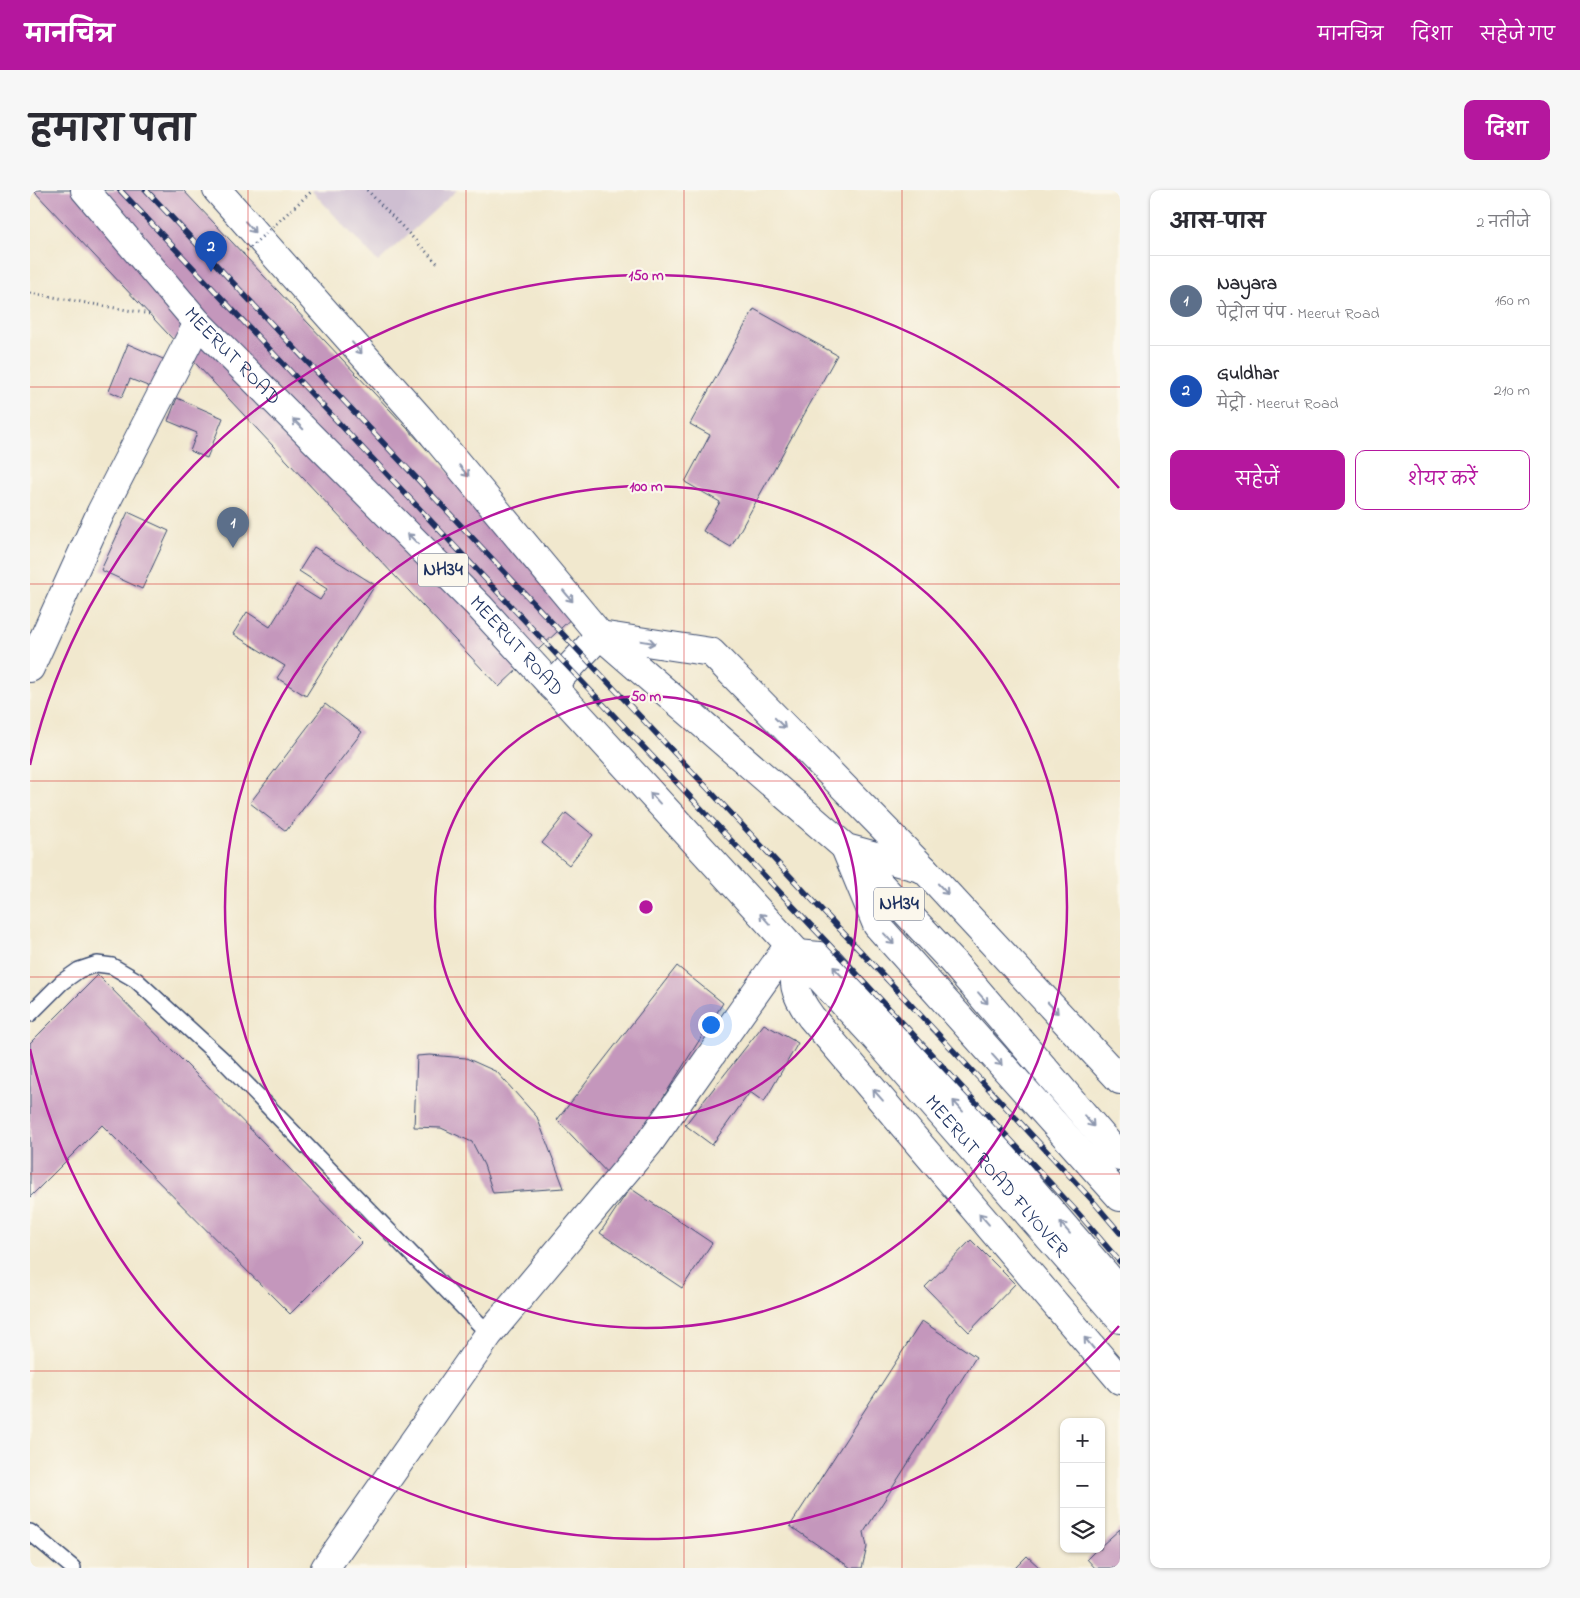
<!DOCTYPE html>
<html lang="hi">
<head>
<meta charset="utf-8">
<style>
  body { margin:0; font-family:"Indie Flower","Playpen Sans Deva",sans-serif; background:#f7f7f7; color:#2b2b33 }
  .controls { position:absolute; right:15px; bottom:15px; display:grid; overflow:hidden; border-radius:10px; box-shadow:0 1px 4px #0004 }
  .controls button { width:45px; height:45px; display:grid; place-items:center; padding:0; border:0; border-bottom:1px solid #e1e1e2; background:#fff; color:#2b2b33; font:25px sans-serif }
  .you { position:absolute; left:680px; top:834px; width:18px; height:18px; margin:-12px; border:4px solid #fff; border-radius:50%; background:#1a73e8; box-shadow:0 0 0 8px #1a73e833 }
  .badge { display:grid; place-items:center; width:32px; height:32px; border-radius:50%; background:#b5179e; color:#fff; font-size:16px; font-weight:700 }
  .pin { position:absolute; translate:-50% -41px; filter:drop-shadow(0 1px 2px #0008) }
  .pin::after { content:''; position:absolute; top:26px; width:18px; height:15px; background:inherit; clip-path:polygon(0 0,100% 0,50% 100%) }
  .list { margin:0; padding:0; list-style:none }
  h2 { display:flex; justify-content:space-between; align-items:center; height:65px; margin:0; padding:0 20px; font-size:21px }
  h2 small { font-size:16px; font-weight:400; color:#7c7c81 }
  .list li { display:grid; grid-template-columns:32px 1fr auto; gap:15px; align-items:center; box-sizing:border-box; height:90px; padding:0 20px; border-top:1px solid #e1e1e2 }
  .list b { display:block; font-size:19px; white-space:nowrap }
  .list p { margin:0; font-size:16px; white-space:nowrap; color:#7c7c81 }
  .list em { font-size:16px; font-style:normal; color:#7c7c81 }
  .actions { display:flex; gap:10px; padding:15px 20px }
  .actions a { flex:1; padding:11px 0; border:1px solid #b5179e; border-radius:10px; text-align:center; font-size:18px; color:#b5179e }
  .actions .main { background:#b5179e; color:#fff }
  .icon { flex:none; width:28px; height:28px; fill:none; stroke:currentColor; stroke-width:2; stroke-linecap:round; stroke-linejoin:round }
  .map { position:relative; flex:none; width:1090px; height:1378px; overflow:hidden; border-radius:10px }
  header { display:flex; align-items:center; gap:30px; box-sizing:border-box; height:70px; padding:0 25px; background:#b5179e; color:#fff }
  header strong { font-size:24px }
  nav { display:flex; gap:28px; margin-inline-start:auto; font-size:18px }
  .intro { display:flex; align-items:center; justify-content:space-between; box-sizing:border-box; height:120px; padding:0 30px }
  h1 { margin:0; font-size:35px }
  .button { padding:12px 22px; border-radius:10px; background:#b5179e; color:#fff; font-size:18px; font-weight:700 }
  main { display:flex; gap:30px; padding:0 30px }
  aside { flex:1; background:#fff; border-radius:10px; box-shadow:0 1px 4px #0004 }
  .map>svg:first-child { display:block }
  .industrial { fill:#cebed1 }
  .building { fill:#c497bc }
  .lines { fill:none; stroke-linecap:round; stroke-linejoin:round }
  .lane-casing { stroke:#3b4b6f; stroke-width:18 }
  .street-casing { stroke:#3b4b6f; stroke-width:30 }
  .secondary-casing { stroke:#3b4b6f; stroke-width:30 }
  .primary-casing { stroke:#3b4b6f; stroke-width:30 }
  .highway-casing { stroke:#3b4b6f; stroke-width:30 }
  .path { stroke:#3b4b6f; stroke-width:3; stroke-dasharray:1 4; stroke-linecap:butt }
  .lane { stroke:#fff; stroke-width:15 }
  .street { stroke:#fff; stroke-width:28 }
  .secondary { stroke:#fff; stroke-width:28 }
  .primary { stroke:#fff; stroke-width:28 }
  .highway { stroke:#fff; stroke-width:28 }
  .rail-casing { stroke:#1b2f5e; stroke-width:5.5 }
  .rail { stroke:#fbf7ec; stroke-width:4; stroke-dasharray:11; stroke-linecap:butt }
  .path-bridge { stroke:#3b4b6f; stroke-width:3; stroke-dasharray:1 4; stroke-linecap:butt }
  .oneway { stroke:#8d97ae }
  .grid { fill:none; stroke:#d62828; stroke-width:1; stroke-opacity:0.55 }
  .ring { fill:none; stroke:#b5179e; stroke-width:2.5 }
  .labels { text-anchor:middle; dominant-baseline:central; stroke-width:4.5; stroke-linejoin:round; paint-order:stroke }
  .shield { fill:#fbf7ec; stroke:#5e6b89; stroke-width:1 }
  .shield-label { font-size:19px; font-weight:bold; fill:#1b2f5e }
  .street-label { font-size:20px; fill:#1b2f5e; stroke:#fbf7ec }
  .centre { fill:#b5179e; stroke:#fbf7ec; stroke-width:2.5 }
  .ring-label { font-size:15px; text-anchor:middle; font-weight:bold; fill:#b5179e; stroke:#fbf7ec; stroke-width:4.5; stroke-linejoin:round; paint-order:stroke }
</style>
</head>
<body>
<header>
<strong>मानचित्र</strong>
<nav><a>मानचित्र</a><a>दिशा</a><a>सहेजे गए</a></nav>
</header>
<div class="intro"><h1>हमारा पता</h1><a class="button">दिशा</a></div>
<main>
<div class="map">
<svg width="1090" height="1378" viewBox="0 0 1090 1378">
  <rect width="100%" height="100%" fill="#fbf7ec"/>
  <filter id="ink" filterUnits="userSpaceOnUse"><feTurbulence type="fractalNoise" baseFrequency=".02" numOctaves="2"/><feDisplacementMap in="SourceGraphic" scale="10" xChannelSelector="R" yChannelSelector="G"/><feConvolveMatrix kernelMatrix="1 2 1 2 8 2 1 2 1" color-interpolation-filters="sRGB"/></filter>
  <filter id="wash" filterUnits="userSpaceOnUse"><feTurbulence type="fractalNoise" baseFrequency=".0096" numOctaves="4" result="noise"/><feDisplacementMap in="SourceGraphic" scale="20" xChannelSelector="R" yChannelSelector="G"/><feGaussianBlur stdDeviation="1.12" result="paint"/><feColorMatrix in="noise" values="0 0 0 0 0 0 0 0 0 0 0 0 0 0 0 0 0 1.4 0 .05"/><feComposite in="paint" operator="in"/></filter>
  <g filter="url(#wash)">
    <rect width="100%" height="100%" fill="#f1e8ce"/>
    <polygon class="industrial" points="281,0 427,0 348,72"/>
    <g id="blocks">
      <g class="building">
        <polygon points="3,0 153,0 549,421 469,497"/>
        <polygon points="724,119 807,165 701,357 673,341 690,312 655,292 680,245 660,234"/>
        <polygon points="98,154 140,172 128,200 100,189 92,207 79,201"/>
        <polygon points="147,208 193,228 177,268 160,261 167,243 138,231"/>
        <polygon points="98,322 139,341 112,399 71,380"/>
        <polygon points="284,357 345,395 276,506 247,488 255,476 203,444 217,422 240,437 266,395 290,410 297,399 269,381"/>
        <polygon points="295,514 332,542 256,641 220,613"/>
        <polygon points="536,623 563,645 539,675 512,653"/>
        <polygon points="647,776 693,813 582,988 527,930"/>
        <polygon points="68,785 332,1052 260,1124 72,935 0,1007 0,853"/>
        <polygon points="734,834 768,853 734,912 720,902 682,955 655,935"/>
        <polygon points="400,865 436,868 467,882 507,927 534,998 463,1003 454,975 442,952 411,938 384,937 387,866"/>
        <polygon points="600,998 682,1053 652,1098 570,1043"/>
        <polygon points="941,1050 985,1094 939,1142 895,1097"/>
        <polygon points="892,1131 946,1167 834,1342 837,1357 832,1378 821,1378 760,1336"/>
        <polygon points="1090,1339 1090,1378 1065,1378 1057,1369 1067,1359 1071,1359 1071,1356"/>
        <polygon points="997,1366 1010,1378 985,1378"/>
      </g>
    </g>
  </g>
  <g filter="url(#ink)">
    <use href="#blocks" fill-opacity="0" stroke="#3b4b6f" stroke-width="1"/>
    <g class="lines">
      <defs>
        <g id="lane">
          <polyline points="0,824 32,792 49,780 67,774 82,776 106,790 192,869 459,1144"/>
          <polyline points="0,1342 43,1378"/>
        </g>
        <g id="street">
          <polyline points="0,478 71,322 168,133"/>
          <polyline points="295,1378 459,1144 619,953 759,755"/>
        </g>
        <g id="secondary">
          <polyline points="816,660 847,735 1090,1007"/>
          <polyline points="768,764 789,766 801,773 981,975 1090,1101"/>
        </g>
        <g id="primary">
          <polyline points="816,658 922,771 1090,967"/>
          <path id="s1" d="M768 764 842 844 1090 1129"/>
        </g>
        <g id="highway">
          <path id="s2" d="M55 0 168 133 449 416 768 764C762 794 763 802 781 827L1090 1190"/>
          <polyline points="187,0 392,231 570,445 816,658 894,679"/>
          <polyline points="522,496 570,445 681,462 894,679 1090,890"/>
        </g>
      </defs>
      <use href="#lane" class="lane-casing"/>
      <use href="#street" class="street-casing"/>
      <use href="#secondary" class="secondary-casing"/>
      <use href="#primary" class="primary-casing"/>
      <use href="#highway" class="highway-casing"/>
      <g class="path">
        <polyline points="337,0 408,74"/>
        <polyline points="0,103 120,124"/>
      </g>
      <use href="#lane" class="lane"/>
      <use href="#street" class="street"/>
      <use href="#secondary" class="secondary"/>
      <use href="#primary" class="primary"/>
      <use href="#highway" class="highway"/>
      <defs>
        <g id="rail">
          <polyline points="90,0 868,828 1048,1023 1090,1072"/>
          <polyline points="116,0 881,815 1062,1010 1090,1043"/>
        </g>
      </defs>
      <use href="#rail" class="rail-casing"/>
      <use href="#rail" class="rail"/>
      <polyline class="path-bridge" points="213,64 283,0"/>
    </g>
    <defs><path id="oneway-shaft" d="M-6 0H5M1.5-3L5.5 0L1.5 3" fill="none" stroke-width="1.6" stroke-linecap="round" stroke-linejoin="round" transform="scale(1.25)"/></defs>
    <g class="oneway">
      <use href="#oneway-shaft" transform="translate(220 37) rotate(49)"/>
      <use href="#oneway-shaft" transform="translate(327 158) rotate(49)"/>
      <use href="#oneway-shaft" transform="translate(268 234) rotate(-135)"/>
      <use href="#oneway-shaft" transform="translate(434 281) rotate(50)"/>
      <use href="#oneway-shaft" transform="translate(383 349) rotate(-135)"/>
      <use href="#oneway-shaft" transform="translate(538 406) rotate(50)"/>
      <use href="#oneway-shaft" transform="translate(618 452) rotate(9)"/>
      <use href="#oneway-shaft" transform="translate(750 533) rotate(45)"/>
      <use href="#oneway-shaft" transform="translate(625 608) rotate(-132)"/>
      <use href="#oneway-shaft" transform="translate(913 699) rotate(47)"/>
      <use href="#oneway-shaft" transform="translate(735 729) rotate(-132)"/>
      <use href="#oneway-shaft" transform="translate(859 749) rotate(48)"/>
      <use href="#oneway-shaft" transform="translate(808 782) rotate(-132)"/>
      <use href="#oneway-shaft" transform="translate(953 808) rotate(49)"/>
      <use href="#oneway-shaft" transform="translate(1023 818) rotate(47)"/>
      <use href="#oneway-shaft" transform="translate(967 870) rotate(48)"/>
      <use href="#oneway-shaft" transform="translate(848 905) rotate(-131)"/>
      <use href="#oneway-shaft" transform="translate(928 916) rotate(-132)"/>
      <use href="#oneway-shaft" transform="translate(1059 931) rotate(49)"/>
      <use href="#oneway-shaft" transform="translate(954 1029) rotate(-131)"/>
      <use href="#oneway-shaft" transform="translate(1035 1038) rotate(-131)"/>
      <use href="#oneway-shaft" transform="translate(1059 1153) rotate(-130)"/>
    </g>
  </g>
  <path class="grid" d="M218 0V1378M436 0V1378M654 0V1378M872 0V1378M0 197H1090M0 394H1090M0 591H1090M0 787H1090M0 984H1090M0 1181H1090"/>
  <g class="ring">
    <circle cx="616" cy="717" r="211"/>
    <circle cx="616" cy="717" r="421"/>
    <path d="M1089 1136A632 632 0 0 1 0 859M0 575A632 632 0 0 1 1089 298"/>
  </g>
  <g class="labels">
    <g class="shield">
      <rect x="388" y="363.5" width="50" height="33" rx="4"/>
      <rect x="844" y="697.5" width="50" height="33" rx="4"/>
    </g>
    <g class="shield-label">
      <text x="413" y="380">NH34</text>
      <text x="869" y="714">NH34</text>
    </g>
    <g class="street-label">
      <text stroke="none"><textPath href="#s2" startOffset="222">MEERUT ROAD</textPath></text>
      <text stroke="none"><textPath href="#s2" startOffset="628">MEERUT ROAD</textPath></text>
      <text stroke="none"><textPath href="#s1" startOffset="298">MEERUT ROAD FLYOVER</textPath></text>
    </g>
  </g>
  <circle cx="616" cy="717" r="8" class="centre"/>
  <g class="ring-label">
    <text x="616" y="90">150 m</text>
    <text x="616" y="301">100 m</text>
    <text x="616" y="511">50 m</text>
  </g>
</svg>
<div class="controls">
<button>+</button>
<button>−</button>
<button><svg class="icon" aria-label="layers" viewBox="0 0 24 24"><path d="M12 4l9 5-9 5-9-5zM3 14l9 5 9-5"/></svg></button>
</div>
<div class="you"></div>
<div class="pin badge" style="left:203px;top:358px;background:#5c6f8a">1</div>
<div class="pin badge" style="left:181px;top:82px;background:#1a4fb4">2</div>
</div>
<aside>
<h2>आस-पास<small>2 नतीजे</small></h2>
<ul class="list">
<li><span class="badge" style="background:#5c6f8a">1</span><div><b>Nayara</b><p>पेट्रोल पंप · Meerut Road</p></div><em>160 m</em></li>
<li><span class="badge" style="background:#1a4fb4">2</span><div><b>Guldhar</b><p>मेट्रो · Meerut Road</p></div><em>210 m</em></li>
</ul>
<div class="actions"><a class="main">सहेजें</a><a>शेयर करें</a></div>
</aside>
</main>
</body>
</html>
